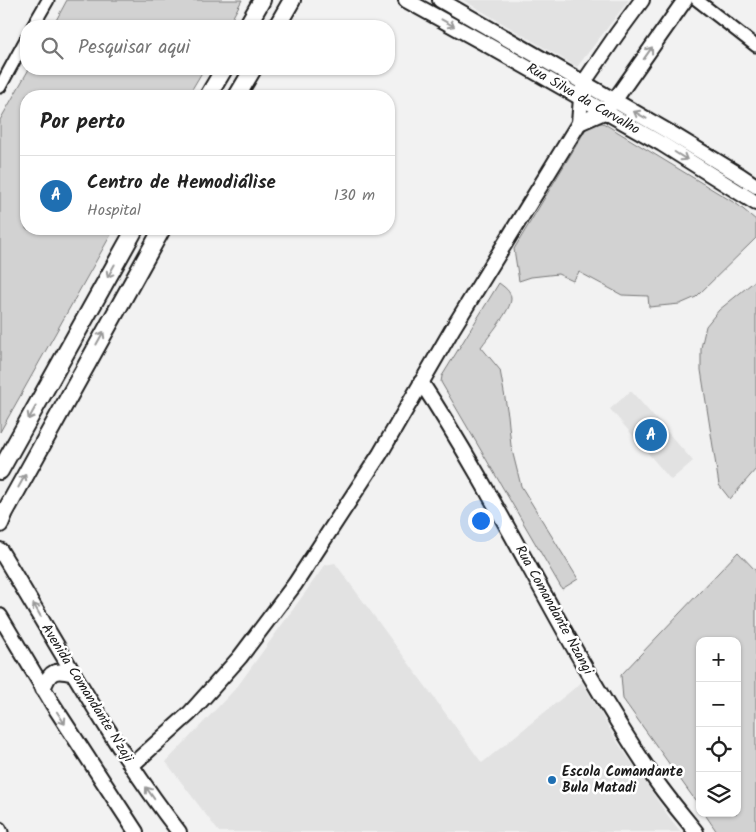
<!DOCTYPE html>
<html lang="pt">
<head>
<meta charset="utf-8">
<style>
  body { margin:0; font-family:Kalam,sans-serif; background:#f6f6f6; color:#222 }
  .controls { position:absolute; right:15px; bottom:15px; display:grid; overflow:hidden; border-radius:10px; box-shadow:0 1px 4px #0004 }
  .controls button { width:45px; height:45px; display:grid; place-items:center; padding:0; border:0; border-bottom:1px solid #e0e0e0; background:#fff; color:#222; font:25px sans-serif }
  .you { position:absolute; left:480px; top:520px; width:18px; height:18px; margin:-12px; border:4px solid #fff; border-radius:50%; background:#1a73e8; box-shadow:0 0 0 8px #1a73e833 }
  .badge { display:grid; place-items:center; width:32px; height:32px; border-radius:50%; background:#1f6fb2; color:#fff; font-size:16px; font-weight:700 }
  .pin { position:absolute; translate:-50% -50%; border:2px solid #fff; box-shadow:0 1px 5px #0006 }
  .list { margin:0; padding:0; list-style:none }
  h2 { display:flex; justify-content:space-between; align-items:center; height:65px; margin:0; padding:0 20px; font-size:21px }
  h2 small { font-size:16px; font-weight:400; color:#767676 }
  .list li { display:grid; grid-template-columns:32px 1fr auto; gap:15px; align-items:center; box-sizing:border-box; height:80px; padding:0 20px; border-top:1px solid #e0e0e0 }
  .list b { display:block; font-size:19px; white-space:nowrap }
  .list p { margin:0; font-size:16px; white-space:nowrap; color:#767676 }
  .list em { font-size:16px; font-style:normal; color:#767676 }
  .icon { flex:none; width:28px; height:28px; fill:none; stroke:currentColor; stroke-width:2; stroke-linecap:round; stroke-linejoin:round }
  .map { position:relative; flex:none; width:756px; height:832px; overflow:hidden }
  .search { position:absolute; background:#fff; box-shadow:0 1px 4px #0004; left:20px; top:20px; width:375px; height:55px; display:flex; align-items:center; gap:12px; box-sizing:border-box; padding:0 18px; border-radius:20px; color:#767676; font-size:19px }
  .panel { position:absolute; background:#fff; box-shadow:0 1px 4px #0004; left:20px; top:90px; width:375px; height:145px; border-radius:20px }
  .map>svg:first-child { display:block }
  .built { fill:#e2e2e2 }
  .green { fill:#d2d2d2; stroke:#777 }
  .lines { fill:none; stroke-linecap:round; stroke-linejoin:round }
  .minor-casing { stroke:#1c1c1c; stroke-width:15 }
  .tertiary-casing { stroke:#1c1c1c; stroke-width:18 }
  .secondary-casing { stroke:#1c1c1c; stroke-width:20 }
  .minor { stroke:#fff; stroke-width:11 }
  .tertiary { stroke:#fff; stroke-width:14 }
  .secondary { stroke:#fff; stroke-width:16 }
  .oneway { stroke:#999 }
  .poi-dot { fill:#1f6fb2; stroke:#fff; stroke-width:2 }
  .labels { text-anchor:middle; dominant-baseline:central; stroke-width:5; stroke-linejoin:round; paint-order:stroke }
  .street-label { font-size:14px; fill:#1c1c1c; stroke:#fff }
  .poi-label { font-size:14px; font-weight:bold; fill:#1c1c1c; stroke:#fff; text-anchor:start }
</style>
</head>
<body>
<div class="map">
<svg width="756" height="832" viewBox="0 0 756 832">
  <rect width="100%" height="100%" fill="#f2f2f2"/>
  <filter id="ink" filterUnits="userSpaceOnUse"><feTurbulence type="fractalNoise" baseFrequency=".02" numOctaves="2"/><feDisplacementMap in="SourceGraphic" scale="10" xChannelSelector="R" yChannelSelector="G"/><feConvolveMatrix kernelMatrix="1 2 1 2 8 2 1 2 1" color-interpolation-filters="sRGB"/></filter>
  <g filter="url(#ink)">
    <g class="built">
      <polygon points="463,0 629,0 577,67"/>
      <polygon points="631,391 693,461 671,480 610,409"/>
      <polygon points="335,563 482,763 582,682 618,743 669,817 681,832 219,832 166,762 237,687 325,565"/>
    </g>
    <g class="green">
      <polygon points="67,0 242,0 228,26 53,26"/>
      <polygon points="29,69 204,69 188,96 26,96 26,229 114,229 0,432 0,120"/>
      <polygon points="594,123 603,123 738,205 756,220 756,238 696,297 680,304 649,307 648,296 622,295 579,272 573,281 558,274 531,277 519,281 514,249 586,129"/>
      <polygon points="756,280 756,469 730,499 719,485 701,370 701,348 706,326 719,310"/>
      <path d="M499 283C504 287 511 291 511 299 511 310 488 337 481 347L500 370 508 415 511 446 521 486 578 579 562 589 441 382 442 376Z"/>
      <polygon points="738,552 756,571 756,832 717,832 704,813 737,813 737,641 700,641 700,807 623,699 621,675"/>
    </g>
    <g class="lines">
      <defs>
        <g id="minor">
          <polyline points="697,0 756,46"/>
          <polyline points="33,26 48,0"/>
          <polyline points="0,87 26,39"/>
          <polyline points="0,828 2,832"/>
        </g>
        <g id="tertiary">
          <polyline points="406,0 484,43 662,144 756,203"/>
          <polyline points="440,0 669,132 741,176 756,186"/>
          <polyline points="579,123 604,112 614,101 685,0"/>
          <path d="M421 382C505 509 566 649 652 775 665 795 681 813 696 832"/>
          <path d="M0 550C58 645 111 744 179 832"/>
          <polyline points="0,616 52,703 136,832"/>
          <path d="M43 689C50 670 55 669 74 674"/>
          <polyline points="131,766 190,713 240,657 295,584 380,454 453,328 579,123 581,98 584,82 617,34 642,0"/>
        </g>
        <g id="secondary">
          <polyline points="247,26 262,0"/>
          <polyline points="277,26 292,0"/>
          <polyline points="208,96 224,69"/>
          <polyline points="237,96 253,69"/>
          <polyline points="0,471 135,229"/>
          <polyline points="0,524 5,512 162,229"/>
        </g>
      </defs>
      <use href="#minor" class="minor-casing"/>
      <use href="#tertiary" class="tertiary-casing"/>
      <use href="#secondary" class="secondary-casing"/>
      <use href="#minor" class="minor"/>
      <use href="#tertiary" class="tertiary"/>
      <use href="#secondary" class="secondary"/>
    </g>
    <defs><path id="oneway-shaft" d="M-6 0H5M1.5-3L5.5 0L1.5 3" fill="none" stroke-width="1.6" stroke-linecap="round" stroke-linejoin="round" transform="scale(1.25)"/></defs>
    <g class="oneway">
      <use href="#oneway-shaft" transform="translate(448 23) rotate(29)"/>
      <use href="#oneway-shaft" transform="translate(648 53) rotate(-55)"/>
      <use href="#oneway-shaft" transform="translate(640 115) rotate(-151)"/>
      <use href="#oneway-shaft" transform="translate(681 156) rotate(32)"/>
      <use href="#oneway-shaft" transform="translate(111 271) rotate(119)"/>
      <use href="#oneway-shaft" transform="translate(100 338) rotate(-61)"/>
      <use href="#oneway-shaft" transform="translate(32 413) rotate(119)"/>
      <use href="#oneway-shaft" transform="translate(22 481) rotate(-61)"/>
      <use href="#oneway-shaft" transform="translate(37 610) rotate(-120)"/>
      <use href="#oneway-shaft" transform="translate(61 718) rotate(57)"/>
      <use href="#oneway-shaft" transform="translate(150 793) rotate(-125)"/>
    </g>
  </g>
  <circle class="poi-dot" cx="552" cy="780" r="5"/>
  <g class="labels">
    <g class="street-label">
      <text transform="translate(583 99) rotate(30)">Rua Silva da Carvalho</text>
      <text transform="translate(554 610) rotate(61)">Rua Comandante Nzangi</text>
      <text transform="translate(87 693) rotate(58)">Avenida Comandante N'zaji</text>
    </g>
    <g class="poi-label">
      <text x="562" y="772">Escola Comandante<tspan x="562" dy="16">Bula Matadi</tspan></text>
    </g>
  </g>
</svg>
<div class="controls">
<button>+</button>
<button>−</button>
<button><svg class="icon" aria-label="locate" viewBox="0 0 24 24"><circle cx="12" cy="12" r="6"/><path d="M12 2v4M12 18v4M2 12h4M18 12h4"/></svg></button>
<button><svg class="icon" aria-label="layers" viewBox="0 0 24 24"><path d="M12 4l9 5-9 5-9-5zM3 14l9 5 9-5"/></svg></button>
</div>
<div class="you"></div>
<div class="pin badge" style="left:651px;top:435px">A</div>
<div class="search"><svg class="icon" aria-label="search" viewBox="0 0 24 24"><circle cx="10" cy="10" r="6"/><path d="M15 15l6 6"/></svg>Pesquisar aqui</div>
<section class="panel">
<h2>Por perto<small></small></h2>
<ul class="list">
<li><span class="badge">A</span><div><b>Centro de Hemodiálise</b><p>Hospital</p></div><em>130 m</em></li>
</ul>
</section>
</div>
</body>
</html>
